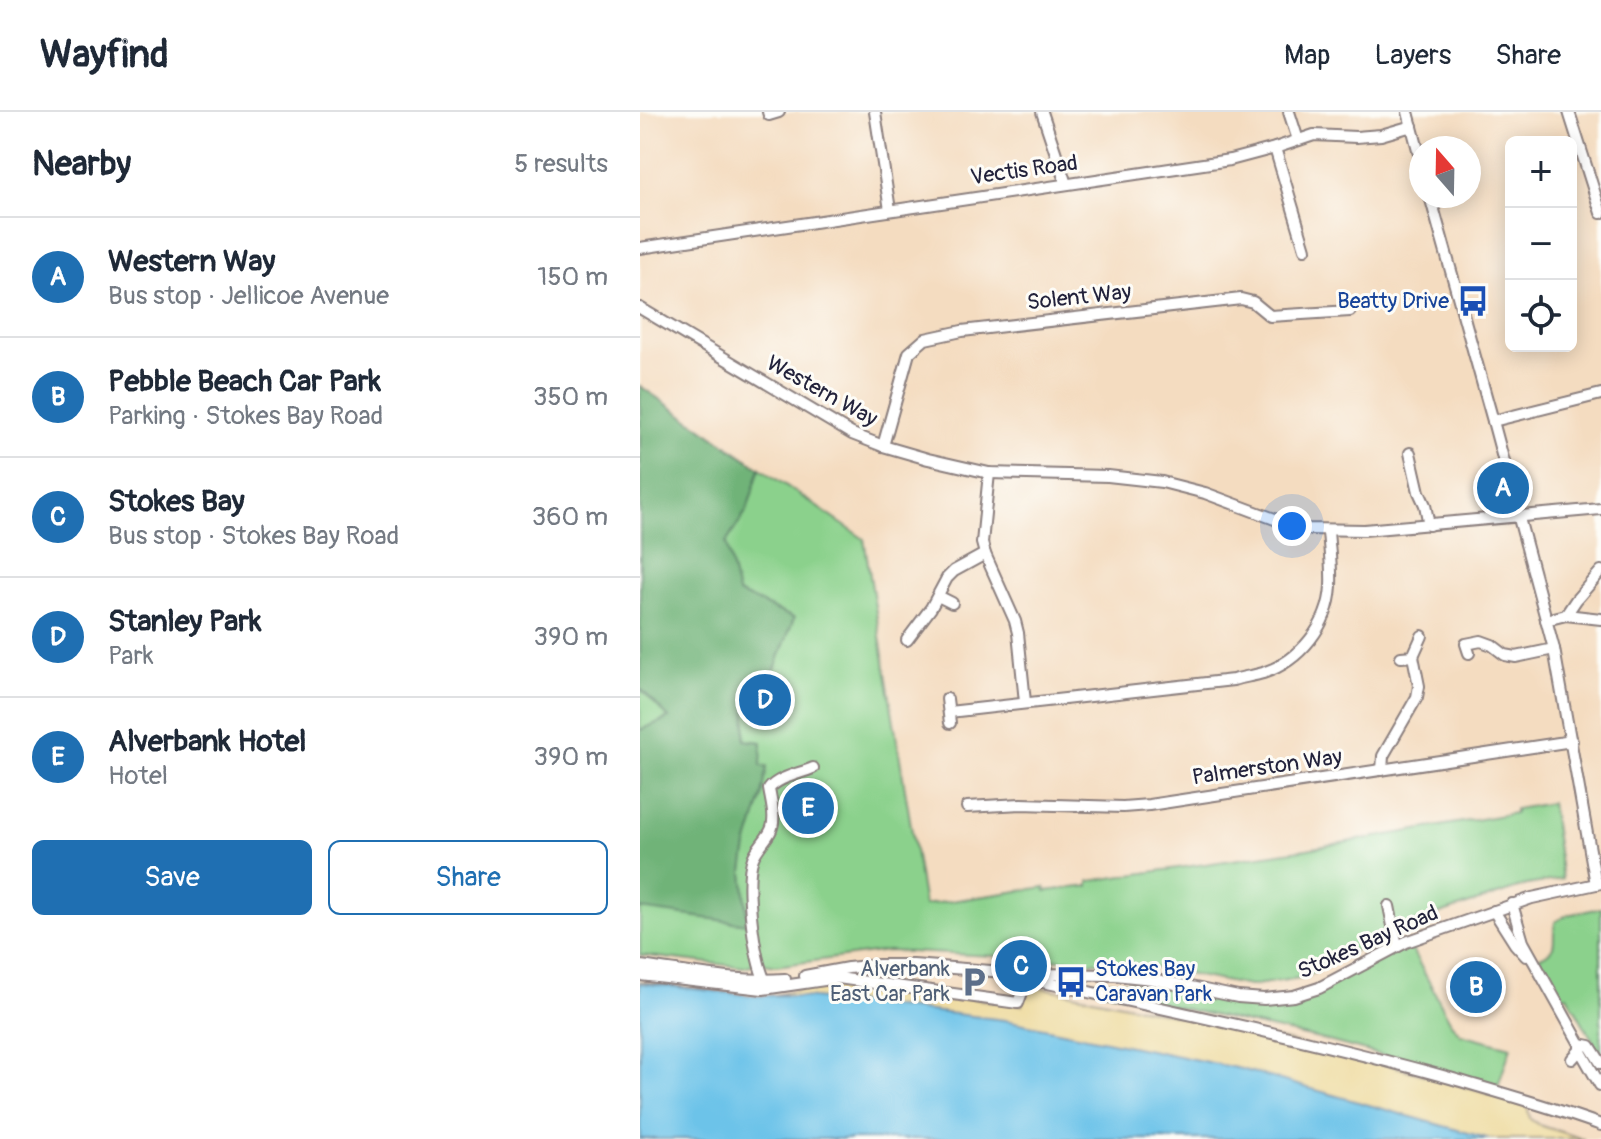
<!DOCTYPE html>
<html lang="en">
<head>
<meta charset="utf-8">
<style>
  body { margin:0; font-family:Pangolin,sans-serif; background:#f6f6f7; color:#1f2937 }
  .controls { position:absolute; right:24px; top:24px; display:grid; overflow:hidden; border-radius:12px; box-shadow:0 4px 20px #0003 }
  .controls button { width:72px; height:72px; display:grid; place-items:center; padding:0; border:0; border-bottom:2px solid #e0e1e3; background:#fff; color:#1f2937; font:40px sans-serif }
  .compass { position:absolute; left:769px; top:24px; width:72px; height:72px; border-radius:50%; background:#fff; box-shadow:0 4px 20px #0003; rotate:340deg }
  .you { position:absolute; left:652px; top:414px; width:28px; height:28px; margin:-20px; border:6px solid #fff; border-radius:50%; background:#1a73e8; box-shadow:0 0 0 12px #1a73e833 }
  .badge { display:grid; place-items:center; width:52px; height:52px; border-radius:50%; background:#1f6fb2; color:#fff; font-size:26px; font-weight:700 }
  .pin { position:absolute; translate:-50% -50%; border:4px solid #fff; box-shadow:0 2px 8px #0006 }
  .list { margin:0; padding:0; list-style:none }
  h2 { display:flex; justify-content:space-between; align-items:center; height:104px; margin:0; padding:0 32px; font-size:34px }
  h2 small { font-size:26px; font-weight:400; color:#747a83 }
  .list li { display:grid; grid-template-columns:52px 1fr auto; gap:24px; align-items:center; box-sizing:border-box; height:120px; padding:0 32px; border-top:2px solid #e0e1e3 }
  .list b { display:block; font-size:30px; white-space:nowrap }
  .list p { margin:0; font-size:26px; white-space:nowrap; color:#747a83 }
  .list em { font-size:26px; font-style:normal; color:#747a83 }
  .actions { display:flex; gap:16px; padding:24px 32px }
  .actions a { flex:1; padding:18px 0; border:2px solid #1f6fb2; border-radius:12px; text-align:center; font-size:28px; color:#1f6fb2 }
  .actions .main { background:#1f6fb2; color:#fff }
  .icon { flex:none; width:44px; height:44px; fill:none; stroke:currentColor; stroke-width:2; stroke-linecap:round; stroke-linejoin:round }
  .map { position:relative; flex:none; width:961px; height:1027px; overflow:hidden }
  header { display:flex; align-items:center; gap:48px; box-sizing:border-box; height:112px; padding:0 40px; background:#fff; border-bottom:2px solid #e0e1e3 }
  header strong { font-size:38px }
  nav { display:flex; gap:44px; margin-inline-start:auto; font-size:28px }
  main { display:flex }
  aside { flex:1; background:#fff }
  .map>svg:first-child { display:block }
  .green { fill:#8bd18c; stroke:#567a64; stroke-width:2 }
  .forest { fill:#70b378; stroke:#496a5a; stroke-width:2 }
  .sand { fill:#eeda9e; stroke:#887e6c; stroke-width:2 }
  .water { fill:#6cc3e9; stroke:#477292; stroke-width:2 }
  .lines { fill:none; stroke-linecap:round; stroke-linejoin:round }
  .minor-casing { stroke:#8b7f7e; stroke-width:14 }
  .minor { stroke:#fff; stroke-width:10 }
  .labels { text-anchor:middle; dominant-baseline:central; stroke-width:6; stroke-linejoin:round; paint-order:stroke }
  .street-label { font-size:22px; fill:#22223b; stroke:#fdfcf7 }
  .transit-label { font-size:22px; fill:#164399; stroke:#fdfcf7; text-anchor:end }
  .service-label { font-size:22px; fill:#4e5e75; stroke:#fdfcf7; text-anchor:end }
</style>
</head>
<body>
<header>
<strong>Wayfind</strong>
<nav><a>Map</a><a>Layers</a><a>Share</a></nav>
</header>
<main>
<aside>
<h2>Nearby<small>5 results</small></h2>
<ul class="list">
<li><span class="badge">A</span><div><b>Western Way</b><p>Bus stop · Jellicoe Avenue</p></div><em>150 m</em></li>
<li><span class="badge">B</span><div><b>Pebble Beach Car Park</b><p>Parking · Stokes Bay Road</p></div><em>350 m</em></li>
<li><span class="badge">C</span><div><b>Stokes Bay</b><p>Bus stop · Stokes Bay Road</p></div><em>360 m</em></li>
<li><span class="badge">D</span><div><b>Stanley Park</b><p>Park</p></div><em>390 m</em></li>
<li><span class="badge">E</span><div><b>Alverbank Hotel</b><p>Hotel</p></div><em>390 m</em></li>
</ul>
<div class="actions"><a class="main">Save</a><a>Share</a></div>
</aside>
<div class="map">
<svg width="961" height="1027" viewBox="0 0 961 1027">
  <rect width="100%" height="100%" fill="#fdfcf7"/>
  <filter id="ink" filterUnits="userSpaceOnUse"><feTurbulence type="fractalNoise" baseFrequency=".0125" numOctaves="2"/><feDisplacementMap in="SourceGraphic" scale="16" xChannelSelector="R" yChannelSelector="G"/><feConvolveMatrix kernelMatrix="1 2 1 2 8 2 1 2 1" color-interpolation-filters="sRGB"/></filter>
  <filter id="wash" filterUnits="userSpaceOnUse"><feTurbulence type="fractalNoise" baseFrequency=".006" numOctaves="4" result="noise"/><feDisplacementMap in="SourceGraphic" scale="32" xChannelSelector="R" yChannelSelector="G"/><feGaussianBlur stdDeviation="1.8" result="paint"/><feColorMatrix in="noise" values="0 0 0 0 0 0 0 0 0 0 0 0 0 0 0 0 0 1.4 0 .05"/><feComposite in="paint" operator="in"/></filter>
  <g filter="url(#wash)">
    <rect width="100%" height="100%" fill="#f4dcc0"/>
    <g class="green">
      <polygon points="0,274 224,427 284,793 405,775 406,779 449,774 449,769 667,737 875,701 875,697 911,691 922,767 887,773 752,818 666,865 609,874 505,854 395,846 248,839 136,854 118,851 104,855 0,843"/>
      <path d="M961 796V943L927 883 922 884 918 880 898 846C921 836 911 831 915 810L927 803Z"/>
      <polygon points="760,838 772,838 811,911 821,922 871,935 858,974 688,929 420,869 488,869 595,890 621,892 654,887"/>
    </g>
    <polygon class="forest" points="0,274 120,356 107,398 86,431 98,481 154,506 124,586 107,586 105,628 122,630 121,654 127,655 122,685 107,734 103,759 108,812 0,797 0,618 29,606 0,576"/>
    <polygon class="sand" points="0,869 124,885 198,870 383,893 386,876 400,875 558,908 753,954 887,993 890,1007 899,1013 944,1027 738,1027 0,901"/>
    <polygon class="water" points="0,871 117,884 143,883 224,891 365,908 601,957 850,1027 0,1027"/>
  </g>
  <g filter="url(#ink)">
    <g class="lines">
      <defs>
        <g id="minor">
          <polyline points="128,0 129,3 139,0"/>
          <polyline points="235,0 250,98"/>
          <polyline points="402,0 426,72"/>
          <polyline points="649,0 658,28"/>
          <polyline points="768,0 781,49"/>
          <polyline points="929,0 961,101"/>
          <polyline points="635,36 665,137"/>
          <polyline points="790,84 853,309 914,537 956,772"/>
          <polyline points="0,136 590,48 635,36 674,23 716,25 741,23 772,14"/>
          <polyline points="0,196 212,322 243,334 288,347 349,361 468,364 522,370 565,381 648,412 667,417 724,418 961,397"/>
          <polyline points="853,309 961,282"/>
          <polyline points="243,334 269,241 285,227 322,219 601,187 613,190 630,204 710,199"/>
          <polyline points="770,341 779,380 785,393 789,413"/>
          <polyline points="349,361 342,431 345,442 375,509 378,521 385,590"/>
          <polyline points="298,484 312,491"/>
          <polyline points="926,503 936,488 961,459"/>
          <polyline points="906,508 926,503 961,507"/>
          <polyline points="267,528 291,496 307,466 314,459 345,442"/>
          <polyline points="829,541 826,532 841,529 852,533 865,543 876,545 914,537"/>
          <polyline points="761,545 773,544 782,524"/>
          <polyline points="307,587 310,611"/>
          <path d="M309 600 593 568C603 565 613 564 623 561 660 549 689 513 691 474 692 455 689 436 688 418"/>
          <polyline points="742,658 743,644 777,585 779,574 773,544"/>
          <polyline points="327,695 381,692 483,695 509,693 932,629"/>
          <polyline points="872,792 883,830 940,932 940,938 932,947"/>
          <polyline points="749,794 757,834"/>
          <polyline points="854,799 875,832 886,844"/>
          <path d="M0 854C48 860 97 871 145 867"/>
          <path d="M0 863 123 877 198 866 378 891 389 862 403 870C539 900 676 929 810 966 861 981 912 995 961 1013"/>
          <polyline points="165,864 208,856 239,853 273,853 389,862 475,863 512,867 598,885 624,887 654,884 679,876 766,830 892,786 961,771"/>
          <path d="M125 869C114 846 104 770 113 746 117 736 125 729 130 720 137 708 131 690 129 677 138 665 159 662 173 656"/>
          <polyline points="940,932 950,934 961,951"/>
          <polyline points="940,938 960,973"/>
        </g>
      </defs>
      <use href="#minor" class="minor-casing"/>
      <use href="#minor" class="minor"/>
    </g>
  </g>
  <defs>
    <symbol id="bus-bare" viewBox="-9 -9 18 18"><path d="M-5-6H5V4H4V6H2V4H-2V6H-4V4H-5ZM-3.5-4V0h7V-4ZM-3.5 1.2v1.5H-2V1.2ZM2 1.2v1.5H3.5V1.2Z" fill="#1a4fb4" stroke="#fdfcf7" stroke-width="2.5" paint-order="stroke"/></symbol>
    <symbol id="parking-bare" viewBox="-9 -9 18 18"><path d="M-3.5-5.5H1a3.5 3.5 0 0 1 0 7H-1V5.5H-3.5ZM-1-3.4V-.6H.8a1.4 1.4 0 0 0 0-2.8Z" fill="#5c6f8a" stroke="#fdfcf7" stroke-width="2.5" paint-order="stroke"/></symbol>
  </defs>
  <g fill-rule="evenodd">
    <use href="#bus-bare" x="811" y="167" width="44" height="44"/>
    <use href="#parking-bare" x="312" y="848" width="44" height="44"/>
    <use href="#bus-bare" x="409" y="848" width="44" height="44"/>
  </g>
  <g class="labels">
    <g class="street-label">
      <text transform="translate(384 58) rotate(-8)">Vectis Road</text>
      <text transform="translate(439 185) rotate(-6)">Solent Way</text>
      <text transform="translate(182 279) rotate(29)">Western Way</text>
      <text transform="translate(627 655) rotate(-8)">Palmerston Way</text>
      <text transform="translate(728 830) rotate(-24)">Stokes Bay Road</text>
    </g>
    <g class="transit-label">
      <text x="809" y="189">Beatty Drive</text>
      <text x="455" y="857" text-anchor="start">Stokes Bay<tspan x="455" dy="25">Caravan Park</tspan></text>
    </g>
    <g class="service-label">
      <text x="310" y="857">Alverbank<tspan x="310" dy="25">East Car Park</tspan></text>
    </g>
  </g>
</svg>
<div class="controls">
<button>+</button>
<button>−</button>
<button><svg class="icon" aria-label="locate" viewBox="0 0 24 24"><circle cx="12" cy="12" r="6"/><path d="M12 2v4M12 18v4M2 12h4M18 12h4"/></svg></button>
</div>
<svg class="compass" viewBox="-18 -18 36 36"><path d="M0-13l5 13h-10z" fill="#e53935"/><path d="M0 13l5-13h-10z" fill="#747a83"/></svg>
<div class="you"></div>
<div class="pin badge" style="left:863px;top:376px">A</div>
<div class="pin badge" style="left:836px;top:875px">B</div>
<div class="pin badge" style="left:381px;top:854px">C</div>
<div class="pin badge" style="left:125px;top:588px">D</div>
<div class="pin badge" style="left:168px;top:696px">E</div>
</div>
</main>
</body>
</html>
